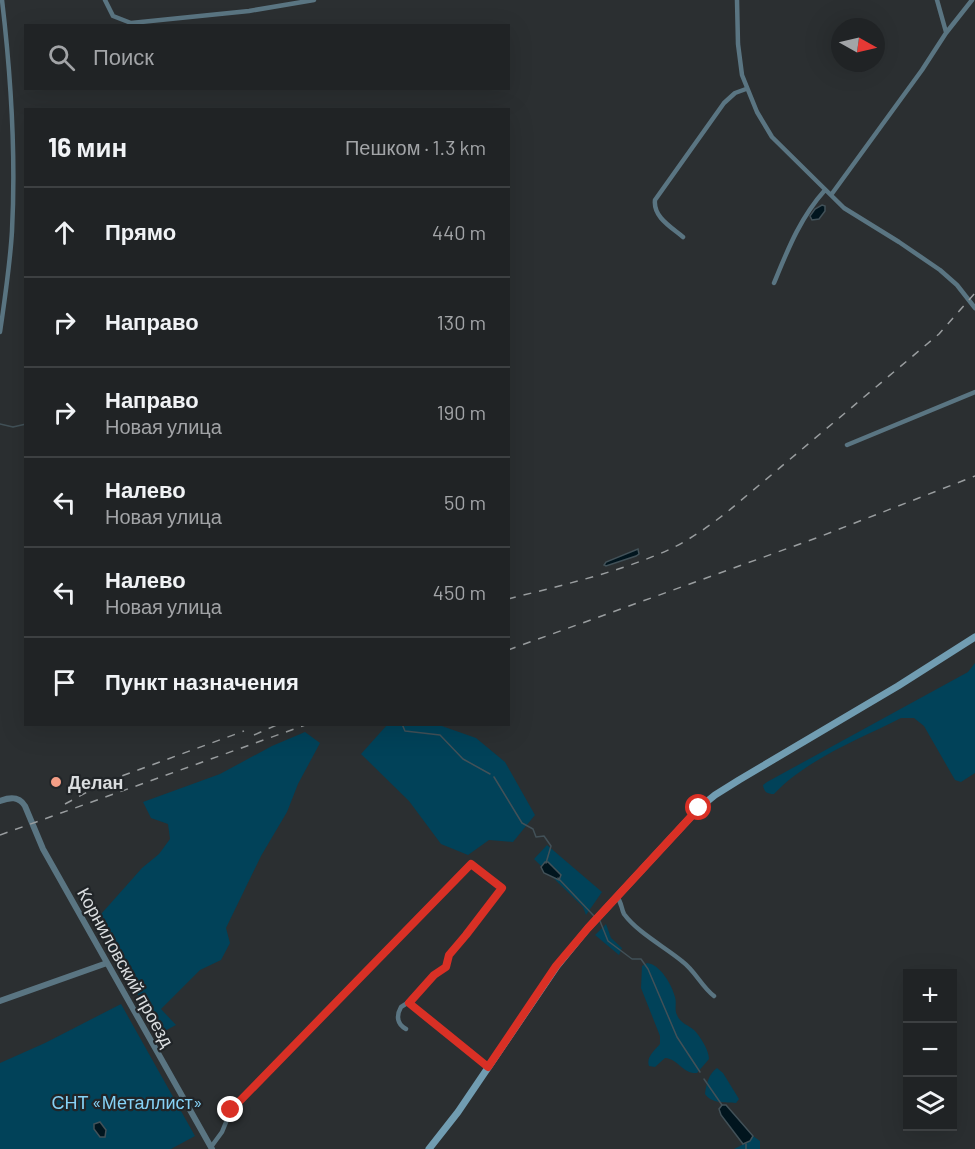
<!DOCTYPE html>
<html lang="ru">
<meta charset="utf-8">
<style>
:root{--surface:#202325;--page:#2d2f32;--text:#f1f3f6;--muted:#a2a4a7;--line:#3d4042}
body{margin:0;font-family:Barlow,sans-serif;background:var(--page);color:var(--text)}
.controls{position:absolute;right:18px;bottom:18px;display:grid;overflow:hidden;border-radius:0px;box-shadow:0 6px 24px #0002}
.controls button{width:54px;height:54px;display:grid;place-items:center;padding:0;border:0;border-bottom:2px solid var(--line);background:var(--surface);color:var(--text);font:30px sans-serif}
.compass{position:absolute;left:831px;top:18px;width:54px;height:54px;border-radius:50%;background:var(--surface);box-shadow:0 6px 24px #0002;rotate:98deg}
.stop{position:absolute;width:18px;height:18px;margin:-14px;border:4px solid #d93025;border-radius:50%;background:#fff}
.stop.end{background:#d93025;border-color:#fff;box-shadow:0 2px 6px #0008}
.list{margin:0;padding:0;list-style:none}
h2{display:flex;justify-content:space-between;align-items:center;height:78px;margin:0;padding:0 24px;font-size:26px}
h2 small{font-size:20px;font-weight:400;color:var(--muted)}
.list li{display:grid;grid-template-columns:39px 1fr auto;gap:18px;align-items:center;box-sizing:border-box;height:90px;padding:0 24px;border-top:2px solid var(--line)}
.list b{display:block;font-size:22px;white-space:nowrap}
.list p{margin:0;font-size:20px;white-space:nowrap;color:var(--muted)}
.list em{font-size:20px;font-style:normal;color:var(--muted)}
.icon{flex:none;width:33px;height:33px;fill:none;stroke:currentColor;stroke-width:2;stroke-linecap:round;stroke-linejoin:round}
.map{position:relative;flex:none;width:975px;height:1149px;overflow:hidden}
.search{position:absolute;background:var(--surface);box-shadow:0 6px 24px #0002;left:24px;top:24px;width:486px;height:66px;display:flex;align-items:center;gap:15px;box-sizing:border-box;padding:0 21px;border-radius:0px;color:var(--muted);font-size:22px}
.panel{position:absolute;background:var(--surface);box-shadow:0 6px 24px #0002;left:24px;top:108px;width:486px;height:618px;border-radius:0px}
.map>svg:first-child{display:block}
.green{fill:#014259}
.water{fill:#01151e;stroke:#425158;stroke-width:1.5}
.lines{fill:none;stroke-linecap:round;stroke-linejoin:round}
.stream{stroke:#425158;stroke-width:1.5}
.minor{stroke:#5a7582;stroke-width:4.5}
.tertiary{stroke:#5a7582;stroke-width:6}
.secondary{stroke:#719db2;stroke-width:7}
.rail{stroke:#999d9f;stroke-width:1.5;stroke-dasharray:8 8;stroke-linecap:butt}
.route{stroke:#d93025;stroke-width:8}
.poi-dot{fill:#f49e86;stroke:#212528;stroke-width:2}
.labels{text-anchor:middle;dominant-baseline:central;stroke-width:4.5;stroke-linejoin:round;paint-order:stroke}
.poi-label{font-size:18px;font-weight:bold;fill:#dadddf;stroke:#212528;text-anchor:start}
.street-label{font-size:18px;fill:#dadddf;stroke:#212528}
.park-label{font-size:18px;fill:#86d2f6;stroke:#212528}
</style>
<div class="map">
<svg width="975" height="1149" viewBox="0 0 975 1149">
<rect width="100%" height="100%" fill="#2b2f31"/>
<path class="green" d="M975,663V773L961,782L955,780L924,726L914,718H901C858,740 807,759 774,794C767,794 764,792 763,785L767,782L968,672Z
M387,725H439L476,738L505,762L535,815L513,842L489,840L468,855L441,844L409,801L361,754Z
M305,732L320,743L298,784L287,812L261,856L226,928L230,943L221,960L200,970L161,1009L176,1025L161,1033L94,922L142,868L159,854L170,839L168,824L151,818L143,802L220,774L272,746Z
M547,845L602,892L586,915L583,907L534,859Z
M606,924L611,938L622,948L619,955L595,935Z
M647,963C660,964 672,985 675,997C677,1003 674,1009 677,1015C680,1023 688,1025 694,1030C700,1036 709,1050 709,1059L697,1073C682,1074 679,1059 665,1058L655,1067L649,1066C646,1057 654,1051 660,1044V1036L641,988L642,966Z
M121,1004L195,1136L171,1149H0V1063L45,1043Z
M717,1068L723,1073L739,1099L736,1103C725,1102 712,1104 705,1094C706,1085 709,1073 717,1068Z
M753,1136L760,1141V1149H734L750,1141Z"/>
<path class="water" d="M822,205L825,206V211L819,219L812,220L810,216L815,209Z
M638,549L639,554L636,556L606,566L604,565L606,562Z
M545,862H548L561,875L559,880L544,873L541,867Z
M722,1105H726L753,1136L750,1141L743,1144L721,1115L719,1109Z
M100,1122L106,1130L105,1137H100L94,1129V1124Z"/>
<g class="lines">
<path class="stream" d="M0,424L13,427L26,424
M402,724L405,731L440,735L463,759L490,774
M494,777L522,823L533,829L536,837L544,836L551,846L546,863
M558,878L594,916
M600,921L608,941L632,959H641L648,969L677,1037L700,1072
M704,1079L722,1105
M746,1149V1144"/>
<path class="minor" d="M105,0L113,16L131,23L249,11L314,0
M737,0L738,44L742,75L757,112L772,137L844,208L899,242L940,270L957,285L975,308
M937,0L946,32
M831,195L922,70L946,33L972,0
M683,237C671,227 653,217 655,200L724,103L735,93L746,89
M774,283C788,249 800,218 825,190
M0,332C5,298 10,265 12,231C16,154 11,76 2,0
M847,445L975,392
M617,897C622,903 621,908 624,914C638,933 665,947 683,962C695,971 702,987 714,996
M409,1003L488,1067
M211,1147L222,1132L231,1110L471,864L502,887L466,935L449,955L446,967C429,978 419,997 401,1007C396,1016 397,1024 406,1029"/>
<path class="tertiary" d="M0,801C10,797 19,796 25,806L43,849L212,1149
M0,1001L107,963"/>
<path class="secondary" d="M429,1149L458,1112L557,966L588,928L699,808L715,795L739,780L898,686L975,637"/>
<path class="rail" d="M508,599C559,586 611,574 659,554C684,544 705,529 726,513L939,334L975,293
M508,650L819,537L975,476
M254,735L279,724
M65,804L108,781L244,731
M0,835L308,724"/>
</g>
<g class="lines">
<path class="route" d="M231,1110L471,864L502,888L466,935L449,955L446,967L434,975L409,1003L488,1067L556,966L588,928L699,808"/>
</g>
<circle class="poi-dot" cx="56" cy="782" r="6"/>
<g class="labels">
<g class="poi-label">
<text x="68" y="782">Делан</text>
</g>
<g class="street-label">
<text transform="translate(126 967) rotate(61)">Корниловский проезд</text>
</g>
<g class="park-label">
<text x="127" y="1102">СНТ «Металлист»</text>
</g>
</g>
</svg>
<div class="controls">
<button>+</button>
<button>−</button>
<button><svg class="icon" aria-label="layers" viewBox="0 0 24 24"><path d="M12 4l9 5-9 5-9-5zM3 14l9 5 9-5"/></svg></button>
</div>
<svg class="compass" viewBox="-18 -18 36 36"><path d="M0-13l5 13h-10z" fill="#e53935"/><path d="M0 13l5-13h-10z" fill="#a2a4a7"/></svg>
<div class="stop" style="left:699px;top:808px"></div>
<div class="stop end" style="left:231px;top:1110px"></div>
<div class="search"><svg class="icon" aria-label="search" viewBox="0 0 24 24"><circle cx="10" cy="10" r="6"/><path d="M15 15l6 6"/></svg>Поиск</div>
<section class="panel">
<h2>16 мин<small>Пешком · 1.3 km</small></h2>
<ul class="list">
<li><svg class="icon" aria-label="ahead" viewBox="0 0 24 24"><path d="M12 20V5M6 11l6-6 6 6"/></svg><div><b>Прямо</b></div><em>440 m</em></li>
<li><svg class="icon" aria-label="right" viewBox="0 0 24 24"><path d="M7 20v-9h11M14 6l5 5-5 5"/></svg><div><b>Направо</b></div><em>130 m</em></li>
<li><svg class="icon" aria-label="right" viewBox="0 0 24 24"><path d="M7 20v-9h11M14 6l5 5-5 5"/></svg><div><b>Направо</b><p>Новая улица</p></div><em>190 m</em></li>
<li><svg class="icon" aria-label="left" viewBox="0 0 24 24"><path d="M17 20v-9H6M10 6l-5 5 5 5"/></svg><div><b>Налево</b><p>Новая улица</p></div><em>50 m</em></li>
<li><svg class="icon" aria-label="left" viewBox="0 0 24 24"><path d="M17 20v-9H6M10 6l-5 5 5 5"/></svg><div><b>Налево</b><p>Новая улица</p></div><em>450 m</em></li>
<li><svg class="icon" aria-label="arrive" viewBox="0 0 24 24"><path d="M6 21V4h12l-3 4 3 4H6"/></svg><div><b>Пункт назначения</b></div></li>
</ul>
</section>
</div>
